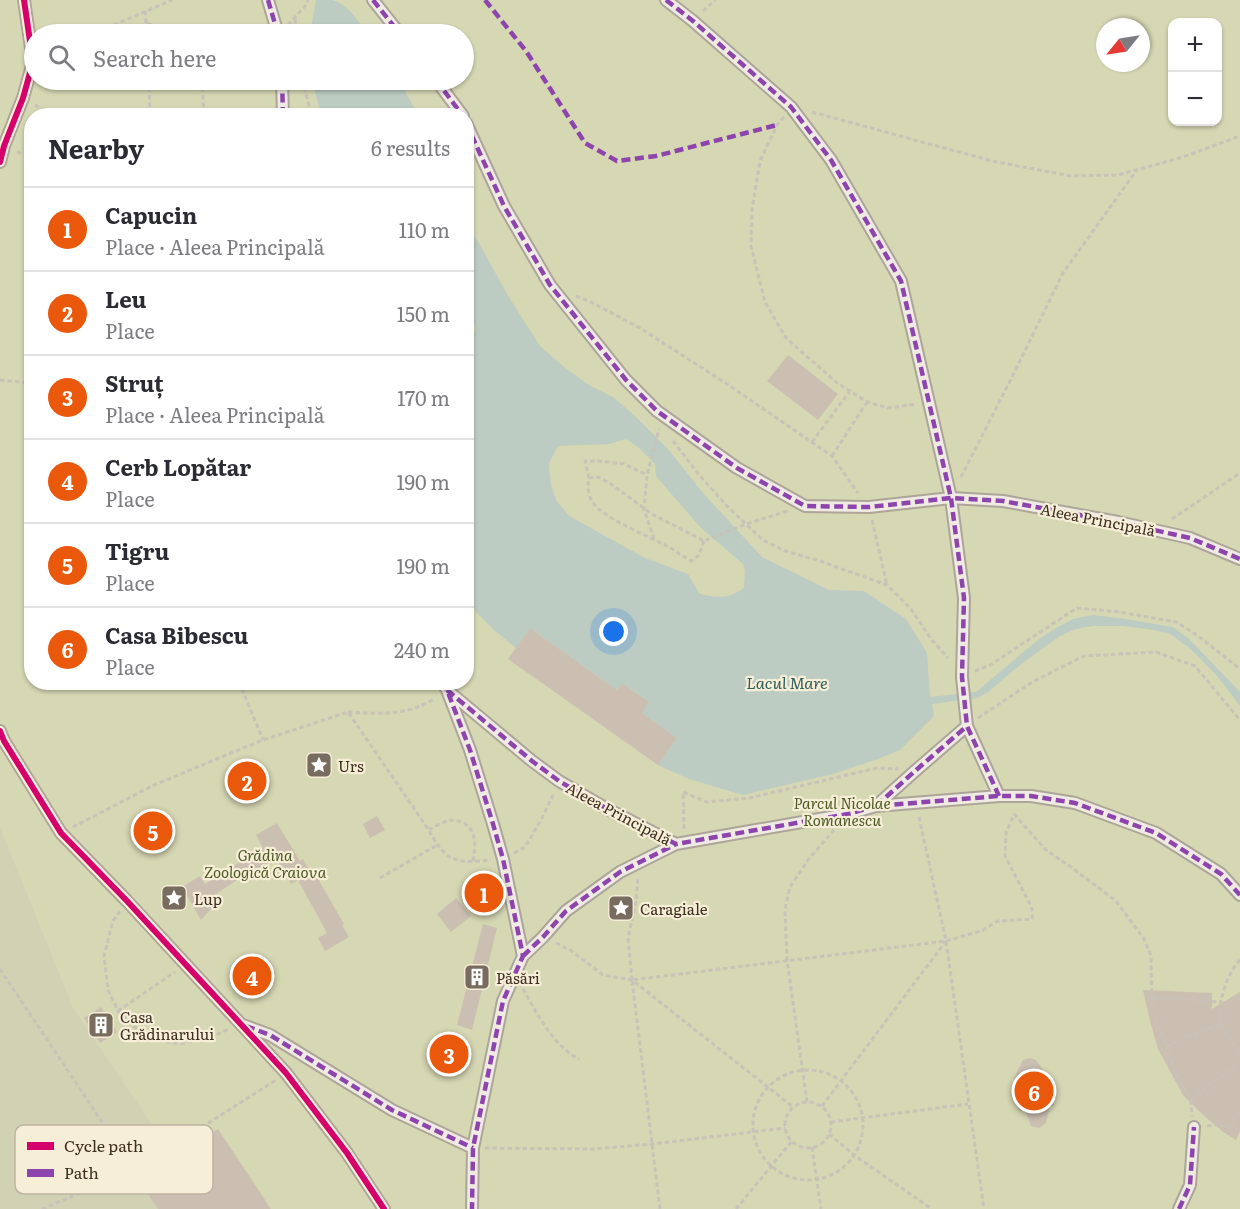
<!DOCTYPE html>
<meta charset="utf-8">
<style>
:root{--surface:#fff;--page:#f2f2f3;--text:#2b2b33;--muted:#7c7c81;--line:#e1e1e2;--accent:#ea580c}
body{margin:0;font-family:Literata,serif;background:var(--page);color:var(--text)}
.controls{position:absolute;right:18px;top:18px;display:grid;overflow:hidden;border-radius:12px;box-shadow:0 2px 4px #0004}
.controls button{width:54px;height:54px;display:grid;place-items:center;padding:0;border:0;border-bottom:2px solid var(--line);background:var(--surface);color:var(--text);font:30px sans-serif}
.compass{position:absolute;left:1096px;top:18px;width:54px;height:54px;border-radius:50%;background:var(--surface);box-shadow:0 2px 4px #0004;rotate:240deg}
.you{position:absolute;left:614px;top:632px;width:21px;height:21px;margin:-15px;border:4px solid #fff;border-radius:50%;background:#1a73e8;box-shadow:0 0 0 9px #1a73e833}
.badge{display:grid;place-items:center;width:39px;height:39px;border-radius:50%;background:var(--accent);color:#fff;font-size:20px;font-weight:700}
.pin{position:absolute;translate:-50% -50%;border:3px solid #fff;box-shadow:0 2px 6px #0006}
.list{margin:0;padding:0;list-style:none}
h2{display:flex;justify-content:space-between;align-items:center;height:78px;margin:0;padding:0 24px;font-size:26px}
h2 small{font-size:20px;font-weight:400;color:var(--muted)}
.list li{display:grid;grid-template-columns:39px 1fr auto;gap:18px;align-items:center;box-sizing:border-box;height:84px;padding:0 24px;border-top:2px solid var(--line)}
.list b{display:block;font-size:22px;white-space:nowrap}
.list p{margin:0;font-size:20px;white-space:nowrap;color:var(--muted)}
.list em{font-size:20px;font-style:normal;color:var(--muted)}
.icon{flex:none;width:33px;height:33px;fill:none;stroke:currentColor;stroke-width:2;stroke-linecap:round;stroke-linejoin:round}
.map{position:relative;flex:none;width:1240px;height:1209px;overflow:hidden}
.search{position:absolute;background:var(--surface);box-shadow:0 2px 4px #0004;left:24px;top:24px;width:450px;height:66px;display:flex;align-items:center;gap:15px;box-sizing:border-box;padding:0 21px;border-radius:33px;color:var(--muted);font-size:22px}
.panel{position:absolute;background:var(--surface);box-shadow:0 2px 4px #0004;left:24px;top:108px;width:450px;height:582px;border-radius:24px}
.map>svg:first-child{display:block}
.green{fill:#d6d7b3;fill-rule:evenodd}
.cemetery{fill:#d1d1b3}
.water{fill:#bcccc2;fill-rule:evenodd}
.building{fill:#cbbfb2}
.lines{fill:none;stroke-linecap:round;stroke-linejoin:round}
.pedestrian-casing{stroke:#ada599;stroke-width:14}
.path{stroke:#c8c2b9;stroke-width:3;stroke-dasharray:4.5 3;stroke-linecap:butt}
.pedestrian{stroke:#efebe3;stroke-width:10}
.quiet{stroke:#8e44ad;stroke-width:4.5;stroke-dasharray:9 4.5;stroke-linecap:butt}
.cycleway-casing{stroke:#f7eed8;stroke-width:10}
.cycleway{stroke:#d6006c;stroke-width:6}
.labels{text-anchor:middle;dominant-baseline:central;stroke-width:4.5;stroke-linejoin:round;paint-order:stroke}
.street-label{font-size:15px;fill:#3d2e20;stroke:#f7eed8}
.poi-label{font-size:15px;fill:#3d2e20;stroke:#f7eed8;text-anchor:start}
.park-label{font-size:15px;font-style:italic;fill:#4d5a26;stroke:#f7eed8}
.water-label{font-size:16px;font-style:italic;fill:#2f5d5a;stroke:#f7eed8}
.key{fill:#f7eed8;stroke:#bfb4a1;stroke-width:1.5}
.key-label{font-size:16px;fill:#3d2e20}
</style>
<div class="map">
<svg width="1240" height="1209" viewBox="0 0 1240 1209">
<rect width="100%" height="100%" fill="#e7e0d1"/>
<path class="green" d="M0,0H1240V1209H158L133,1171L169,1149L74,1009L0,827ZM1172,22H1218V122H1172ZM1105,27H1141V63H1105ZM34,34H464V80H34ZM32,116H466V682H32Z"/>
<path class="cemetery" d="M0,827L74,1009L169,1149L133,1171L158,1209H0Z"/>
<path class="water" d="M316,0C321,0 327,0 332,0C348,4 359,22 368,34H310Z
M312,80H399L418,115H321Z
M466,220L510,299L540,346L564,367L589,385L613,397L635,416L668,449L703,493L762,557L829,590L864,591L906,619L927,653L930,697L976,692L1039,639L1056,628L1073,619L1093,615L1126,619L1173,627L1188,638L1240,692V706L1218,677L1201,659L1188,647L1170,634L1153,630L1124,626H1093L1076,629L1060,636L1039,651L1020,665L988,692L978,698L932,704L934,716L900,750L875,760L833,774L743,795L689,779L658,765L677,738L642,713L649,702L622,683L617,690L530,628L516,648L494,630L476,612L467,596L466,339L470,338L475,331V326L467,309ZM626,439L638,447L655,464L656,476L700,527L743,564L745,571L744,588C729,599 718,598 700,594L688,574L645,558L569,516L556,500L551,485L549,463L558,446L610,444Z"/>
<path class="building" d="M788,355L838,394L818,420L767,381Z
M530,628L617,690L622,683L649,702L642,713L677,738L658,765L508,659Z
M377,816L385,830L370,838L363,824Z
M277,823L300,861L303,859L311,873L314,872L344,924L342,925L349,937L325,951L318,938L327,933L298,880L291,884L277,858L237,880L207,900L212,908L201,920L182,887L200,876L205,884L263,848L256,835Z
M456,898L471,916L451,932L437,914Z
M483,924L497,928L472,1030L457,1025Z
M1143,990L1212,993V1009L1240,992V1131L1236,1140L1223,1132L1202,1114L1183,1095L1158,1049L1150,1021Z
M101,1007L117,1032L100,1043L84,1018Z
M1030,1058L1036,1060L1049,1078L1054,1106H1050L1046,1123L1039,1128L1031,1126L1025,1110L1019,1111L1014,1078L1023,1060Z
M218,1129L271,1209H158L139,1181Z"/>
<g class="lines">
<defs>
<path id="pedestrian" d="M268,0L278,34
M373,0L400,34
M666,0L693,21L791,107L831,160L901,281L951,498L964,598L962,677L967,726L999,796
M282,80L283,116
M436,80L463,116
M466,123L504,206L550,285L626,380L657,411L737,468L805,506L869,507L951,498L1003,501L1118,522L1190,538L1240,559
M0,162L4,146L23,98L33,62L24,0
M442,682L447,690L470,750L493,824L503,859L523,956L503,1001L473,1148L472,1209
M447,690L532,761L559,781L609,810L676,844L848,814L876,806L999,796H1031L1075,803L1156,833L1221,874L1240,895
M0,731L4,741L61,833L127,901L286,1073L347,1153L384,1209
M876,806L915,771L967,726
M523,956L543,937L566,911L620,872L676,844
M243,1025L270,1035L392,1110L473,1148
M1179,1209L1190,1185L1194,1127"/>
</defs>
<use href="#pedestrian" class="pedestrian-casing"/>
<path class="path" d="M145,11L147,34
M703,11L715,0
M295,19L297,34
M147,23L168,34
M288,25L305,6L308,0
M93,34L172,0
M149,80L150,116
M202,80L204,116
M250,80L269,90
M302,80L312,116
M35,105L54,116
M812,112L992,161L1071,176L1118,175L1183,157L1240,136
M784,117L777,125L760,161L752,210L751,246L765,302L786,338L836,382L867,402L889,408L916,404
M17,152L32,158
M576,296L591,302L640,328L724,382L832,456L858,493
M0,380L29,383L32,385
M673,441L700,476L728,507L763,540L785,551L820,561L887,585L911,609L931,639L948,658
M812,442L850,391
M832,456L867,402
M961,477L1013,375L1063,273L1136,171
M589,478L585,461H599L624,464L647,475
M1172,519L1240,473
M872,520L887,585
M654,539L644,509L647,475L659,429
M704,541L699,555L691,561C682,556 675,550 667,546C650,537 604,518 594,504C588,496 587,488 589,478L598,477L611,484L652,514L704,541L746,524L788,511
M466,627L470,634L466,653
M975,671L990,665L1077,608L1120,612L1176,622L1197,635L1240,669
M239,682L263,740
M348,712C378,714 409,716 435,698
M978,718L1032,682L1084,656L1156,652L1195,666L1240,720
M1014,814L1046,850L1071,867L1116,901L1144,939L1151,956L1152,1004L1168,1053L1177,1076L1191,1100L1192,1116
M919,817L946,941L984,1209
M73,827L152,786L214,760L263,740L348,712L426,826C447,861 450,864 491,860
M684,829L683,792L707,802L749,798L877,768L898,769
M429,830C435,826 443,822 450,820C455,820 460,821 464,823C478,832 475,847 473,862
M514,853L525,847L541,820L554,793
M380,878L437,845
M120,911L113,921L104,956L108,990L118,1011L147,1039L180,1044L216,1035L229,1029
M556,943L570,950L603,975L632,980L793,1107
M1240,960C1227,973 1215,1008 1222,1026C1226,1035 1234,1045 1240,1054
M0,969L106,1128L128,1173
M632,980L628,938L636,901L638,878
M523,989C536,1012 554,1047 579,1059
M1152,997L1220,1002
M118,1011L175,972
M1166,1046L1221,1024
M753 1125a55 55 0 1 1 110 0a55 55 0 1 1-110 0Z
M1191,1100L1240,1062
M807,1102L787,960L785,909L790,887L808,860L834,830
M785 1125a23 23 0 1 1 46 0a23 23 0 1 1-46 0Z
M822,1106L946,941
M831,1122L968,1104
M1207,1126L1219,1124L1230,1128L1240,1109
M829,1134L854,1155L932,1209
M812,1147L821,1209
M485,1148L594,1149L652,1144L785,1128
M42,1209L133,1171L276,1080
M660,1209L632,980L946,941L981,931L998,921L1032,919L1033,912L1029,902L1005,856L1006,833L1014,814
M736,1209L792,1141"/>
<use href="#pedestrian" class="pedestrian"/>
<path class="quiet" d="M268,0L278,34
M373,0L400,34
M485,0L526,51L585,143L617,161L656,156L777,125
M666,0L693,21L791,107L831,160L901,281L951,498L964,598L962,677L967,726L999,796
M282,80L283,116
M436,80L463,116
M466,123L504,206L550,285L626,380L657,411L737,468L805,506L869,507L951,498L1003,501L1118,522L1190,538L1240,559
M442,682L447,690L470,750L493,824L503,859L523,956L503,1001L473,1148L472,1209
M447,690L532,761L559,781L609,810L676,844L848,814L876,806L999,796H1031L1075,803L1156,833L1221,874L1240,895
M876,806L915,771L967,726
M523,956L543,937L566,911L620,872L676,844
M246,1026L270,1035L392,1110L473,1148
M1179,1209L1190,1185L1194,1127"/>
<defs>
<path id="cycleway" d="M0,162L4,146L23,98L33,62L24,0
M0,731L4,741L61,833L127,901L286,1073L347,1153L384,1209"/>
</defs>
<use href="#cycleway" class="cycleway-casing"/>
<use href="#cycleway" class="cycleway"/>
</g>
<defs>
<symbol id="sight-square" viewBox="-11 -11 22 22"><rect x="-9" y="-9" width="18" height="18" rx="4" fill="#786c5e" stroke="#f7eed8"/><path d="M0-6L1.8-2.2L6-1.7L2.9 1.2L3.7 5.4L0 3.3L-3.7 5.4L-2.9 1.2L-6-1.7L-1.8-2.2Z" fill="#fff"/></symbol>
<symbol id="building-square" viewBox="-11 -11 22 22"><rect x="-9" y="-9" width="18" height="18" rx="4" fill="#786c5e" stroke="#f7eed8"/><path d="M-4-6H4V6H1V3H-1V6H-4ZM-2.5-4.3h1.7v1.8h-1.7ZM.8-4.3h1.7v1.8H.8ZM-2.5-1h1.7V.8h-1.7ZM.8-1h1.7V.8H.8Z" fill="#fff"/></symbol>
</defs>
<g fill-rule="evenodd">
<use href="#sight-square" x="304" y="750" width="30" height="30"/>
<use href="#sight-square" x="159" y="883" width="30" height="30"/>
<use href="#sight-square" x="606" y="893" width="30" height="30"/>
<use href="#building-square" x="462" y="962" width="30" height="30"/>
<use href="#building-square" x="86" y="1010" width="30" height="30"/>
</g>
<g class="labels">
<g class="street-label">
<text transform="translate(1098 519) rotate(11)">Aleea Principală</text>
<text transform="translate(619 813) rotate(28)">Aleea Principală</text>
</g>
<g class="poi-label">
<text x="338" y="765">Urs</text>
<text x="194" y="898">Lup</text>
<text x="640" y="908">Caragiale</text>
<text x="496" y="977">Păsări</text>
<text x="120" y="1016">Casa<tspan x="120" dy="17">Grădinarului</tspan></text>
</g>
<g class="park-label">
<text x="842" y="802">Parcul Nicolae<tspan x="842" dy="17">Romanescu</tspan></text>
<text x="265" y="854">Grădina<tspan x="265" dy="17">Zoologică Craiova</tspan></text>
</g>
<g class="water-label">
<text x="787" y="682">Lacul Mare</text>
</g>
</g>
<rect x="15" y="1125" width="198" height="69" rx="9" class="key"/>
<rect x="27" y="1142" width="27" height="8" fill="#d6006c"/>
<rect x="27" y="1169" width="27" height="8" fill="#8e44ad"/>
<g class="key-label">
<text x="64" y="1152">Cycle path</text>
<text x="64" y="1179">Path</text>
</g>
</svg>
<div class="controls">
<button>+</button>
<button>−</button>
</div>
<svg class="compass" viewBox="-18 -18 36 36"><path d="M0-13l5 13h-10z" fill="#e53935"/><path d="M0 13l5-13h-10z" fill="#7c7c81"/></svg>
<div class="you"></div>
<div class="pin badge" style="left:484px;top:893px">1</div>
<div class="pin badge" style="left:247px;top:781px">2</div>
<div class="pin badge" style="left:449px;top:1054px">3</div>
<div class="pin badge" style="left:252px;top:976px">4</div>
<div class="pin badge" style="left:153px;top:831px">5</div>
<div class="pin badge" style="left:1034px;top:1091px">6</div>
<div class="search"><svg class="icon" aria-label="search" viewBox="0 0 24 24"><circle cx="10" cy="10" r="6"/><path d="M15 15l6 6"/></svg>Search here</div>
<section class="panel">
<h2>Nearby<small>6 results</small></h2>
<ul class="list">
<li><span class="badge">1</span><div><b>Capucin</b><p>Place · Aleea Principală</p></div><em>110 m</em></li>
<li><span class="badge">2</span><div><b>Leu</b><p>Place</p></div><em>150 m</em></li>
<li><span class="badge">3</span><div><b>Struț</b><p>Place · Aleea Principală</p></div><em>170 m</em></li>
<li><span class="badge">4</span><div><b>Cerb Lopătar</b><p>Place</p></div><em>190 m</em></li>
<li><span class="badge">5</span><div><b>Tigru</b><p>Place</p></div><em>190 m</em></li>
<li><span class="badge">6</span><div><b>Casa Bibescu</b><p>Place</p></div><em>240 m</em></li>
</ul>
</section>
</div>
